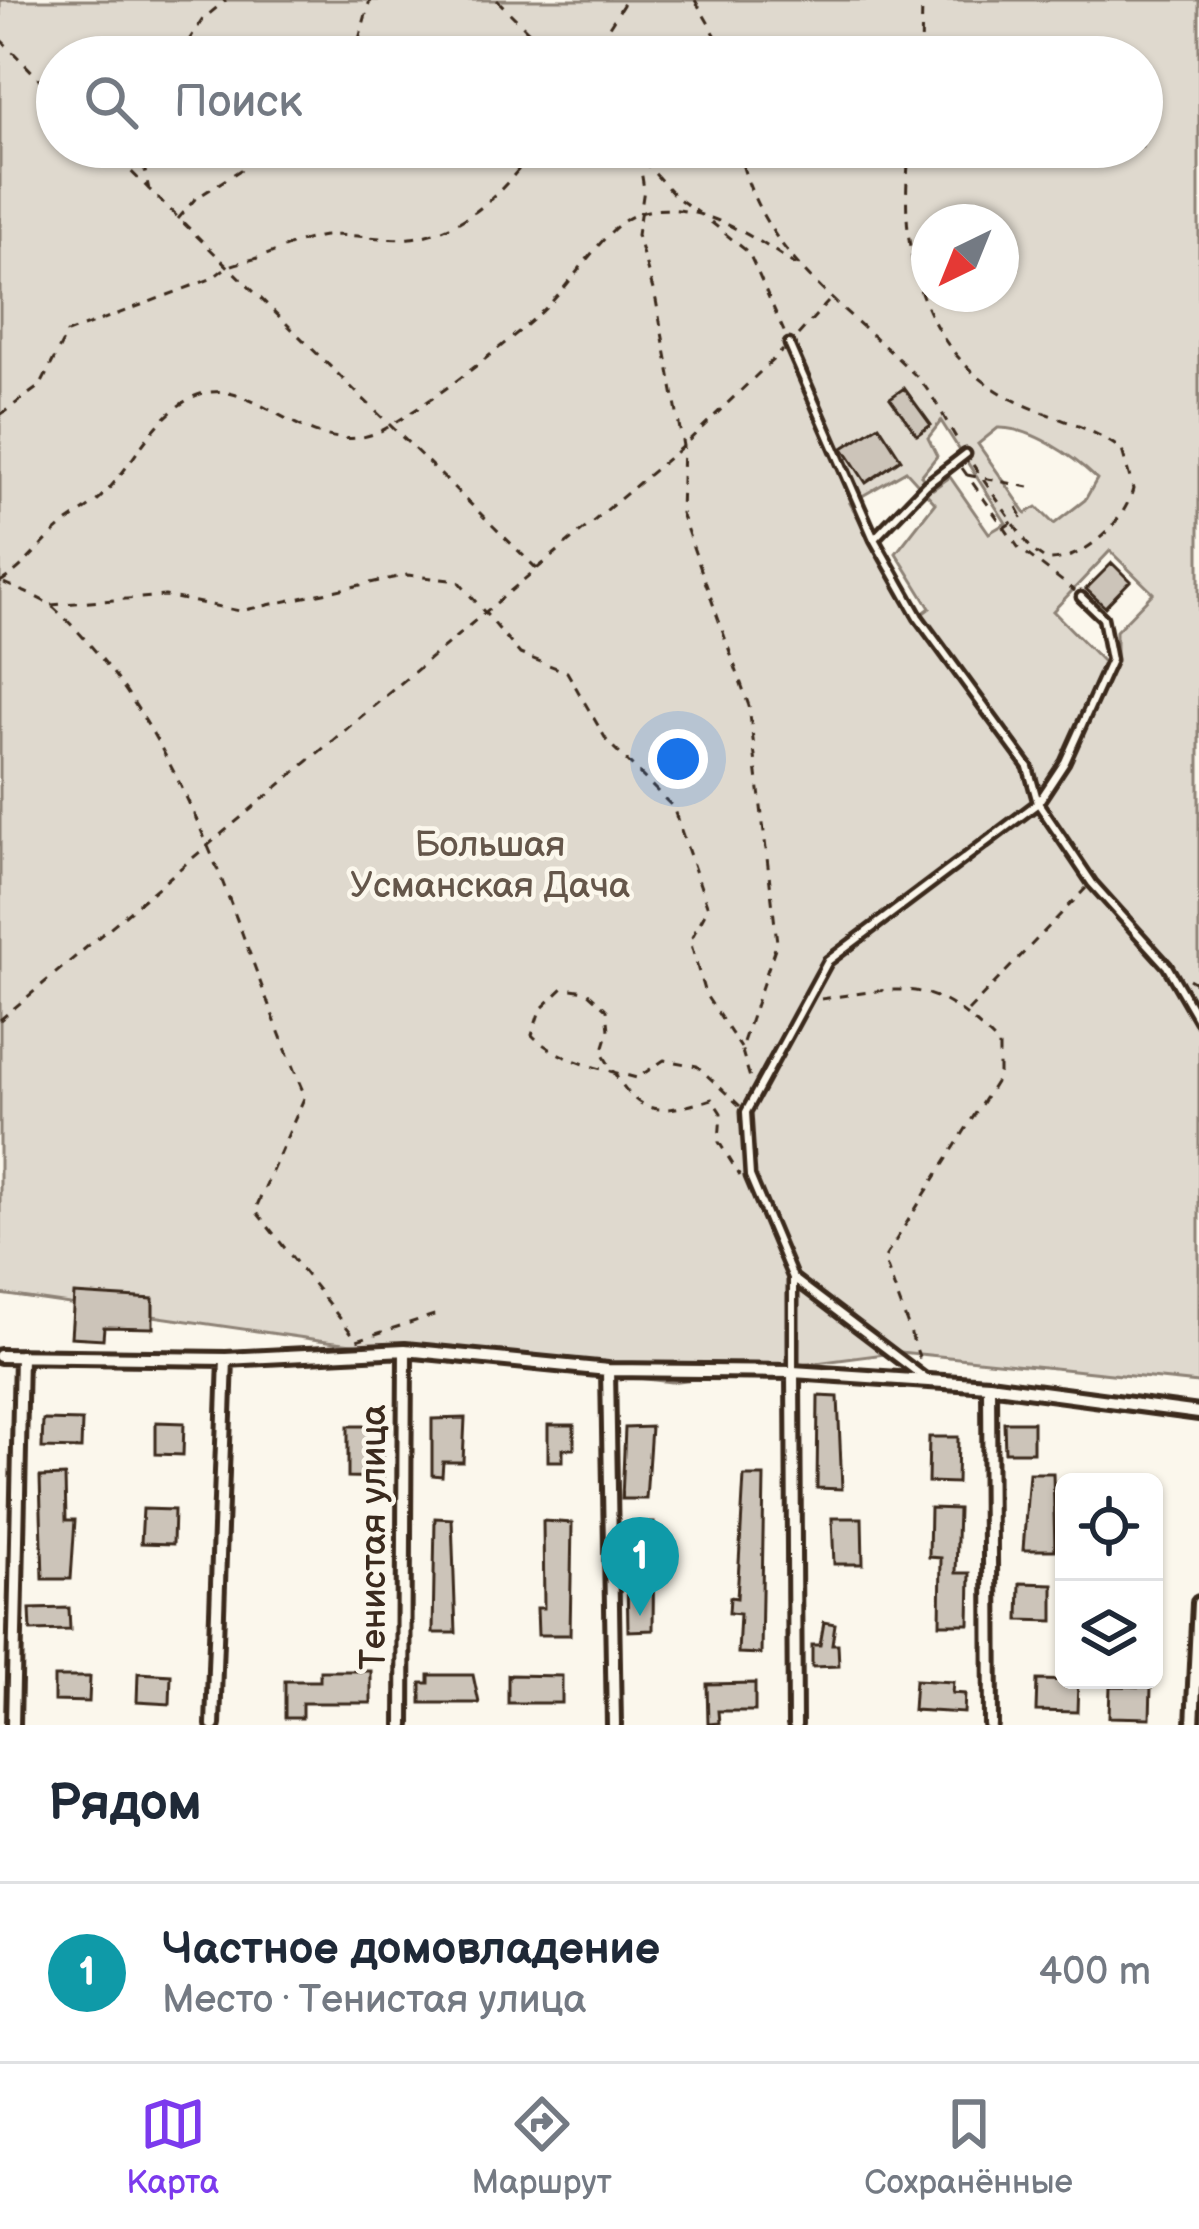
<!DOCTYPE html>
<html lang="ru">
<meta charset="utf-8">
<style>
:root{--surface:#fff;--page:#f2f2f3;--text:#1f2937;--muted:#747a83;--line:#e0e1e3;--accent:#7c3aed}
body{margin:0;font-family:"Balsamiq Sans",sans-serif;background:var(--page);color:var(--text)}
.controls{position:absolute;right:36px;bottom:36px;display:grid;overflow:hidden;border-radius:18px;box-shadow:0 3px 9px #0004}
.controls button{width:108px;height:108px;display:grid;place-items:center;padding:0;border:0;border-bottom:3px solid var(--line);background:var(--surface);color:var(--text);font:60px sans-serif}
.compass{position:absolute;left:911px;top:204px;width:108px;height:108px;border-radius:50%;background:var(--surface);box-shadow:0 3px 9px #0004;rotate:223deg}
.you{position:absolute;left:678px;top:759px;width:42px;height:42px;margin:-30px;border:9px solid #fff;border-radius:50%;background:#1a73e8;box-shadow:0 0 0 18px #1a73e833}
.badge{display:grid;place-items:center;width:78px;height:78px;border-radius:50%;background:var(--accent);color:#fff;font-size:39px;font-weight:700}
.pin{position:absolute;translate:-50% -99px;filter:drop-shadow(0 3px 6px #0008)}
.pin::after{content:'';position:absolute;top:63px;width:42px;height:36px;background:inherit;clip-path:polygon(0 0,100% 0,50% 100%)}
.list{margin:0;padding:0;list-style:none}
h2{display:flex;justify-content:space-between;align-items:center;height:156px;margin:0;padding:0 48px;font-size:51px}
h2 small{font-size:39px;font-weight:400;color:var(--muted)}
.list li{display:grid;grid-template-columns:78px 1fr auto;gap:36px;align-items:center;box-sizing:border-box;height:180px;padding:0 48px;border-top:3px solid var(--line)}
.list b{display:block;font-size:45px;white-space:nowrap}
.list p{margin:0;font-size:39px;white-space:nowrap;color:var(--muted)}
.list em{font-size:39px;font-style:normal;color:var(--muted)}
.icon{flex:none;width:66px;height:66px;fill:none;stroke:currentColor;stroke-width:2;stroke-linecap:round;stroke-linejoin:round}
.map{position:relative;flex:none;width:1199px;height:1725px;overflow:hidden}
.search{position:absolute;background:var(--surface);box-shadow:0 3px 9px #0004;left:36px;right:36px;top:36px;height:132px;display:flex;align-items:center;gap:30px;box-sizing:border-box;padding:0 42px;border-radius:66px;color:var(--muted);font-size:45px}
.sheet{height:336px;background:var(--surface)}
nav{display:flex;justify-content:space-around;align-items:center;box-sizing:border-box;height:168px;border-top:3px solid var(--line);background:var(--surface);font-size:33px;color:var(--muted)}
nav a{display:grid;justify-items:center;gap:6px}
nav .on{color:var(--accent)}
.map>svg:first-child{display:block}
.green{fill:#dfd9ce;stroke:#8d8276;stroke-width:3;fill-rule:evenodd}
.building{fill:#ccc4b9;stroke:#3b2a1e;stroke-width:3}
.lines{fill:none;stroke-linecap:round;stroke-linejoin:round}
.lane-casing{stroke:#3b2a1e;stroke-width:15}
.street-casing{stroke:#3b2a1e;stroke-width:20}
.path{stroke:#3b2a1e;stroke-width:3;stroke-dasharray:9 9;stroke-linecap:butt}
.lane{stroke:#fbf7ec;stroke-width:6}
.street{stroke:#fbf7ec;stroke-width:10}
.path-bridge{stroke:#3b2a1e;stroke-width:3;stroke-dasharray:9 9;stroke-linecap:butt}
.labels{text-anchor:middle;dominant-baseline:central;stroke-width:9;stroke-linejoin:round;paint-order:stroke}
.park-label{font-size:36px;fill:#64564a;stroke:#fbf7ec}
.street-label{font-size:36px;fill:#3b2a1e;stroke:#fbf7ec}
</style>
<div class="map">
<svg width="1199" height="1725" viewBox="0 0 1199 1725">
<rect width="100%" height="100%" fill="#fbf7ec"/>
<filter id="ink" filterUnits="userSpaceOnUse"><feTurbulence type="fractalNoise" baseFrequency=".00833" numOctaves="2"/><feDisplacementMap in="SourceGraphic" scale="24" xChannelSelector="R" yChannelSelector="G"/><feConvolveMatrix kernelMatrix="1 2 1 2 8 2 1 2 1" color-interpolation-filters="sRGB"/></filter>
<g filter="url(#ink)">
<path class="green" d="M0,0H1199V1383L900,1352L671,1382L319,1340L0,1294ZM57,57H1142V147H57ZM929,222H1001V294H929ZM941,421L1006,523L989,533L950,477L933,489L921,476L937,456L928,438ZM998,428C1031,427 1073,456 1097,479L1085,500L1054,524L1037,507L1026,513L978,444ZM906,471L935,503L896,553L930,608L915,619L850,503ZM1110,551L1153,593L1116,631V663L1111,670L1053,611Z"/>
<path class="building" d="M904,388L931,425L917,435L890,398Z
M879,425L901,459L866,483L843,448Z
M1112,563L1130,581L1105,607L1086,589Z
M74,1294L153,1299V1328L104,1327L103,1339L71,1337Z
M818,1396L838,1397L842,1489L817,1488Z
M465,1418L463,1462H443L442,1476L432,1475V1419Z
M43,1420L82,1421L81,1449L42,1448Z
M156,1422L184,1423L183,1455L156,1454Z
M1004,1422H1033V1452H1005Z
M548,1425H574V1449H563V1461H548Z
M348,1426H382L383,1478L348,1477Z
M651,1427L646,1499H622L625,1428Z
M929,1437H958L957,1483L928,1482Z
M1029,1473H1053L1055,1550H1023Z
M65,1476L66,1520H75L71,1579H43L40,1477Z
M744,1476H764L761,1654L738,1653L740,1614L729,1613L730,1597L737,1598Z
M930,1508L958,1509L956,1573H970L969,1624H940L941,1558L929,1557Z
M143,1509L174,1510L173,1544L141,1543Z
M435,1518L452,1519L456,1633H433Z
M832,1518H862L863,1564H834Z
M543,1521L572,1523L570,1635H538L537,1608H544Z
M626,1523H654L653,1630L628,1631Z
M1020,1583L1053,1584V1621L1019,1620Z
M69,1608L70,1630L31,1631L30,1609Z
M824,1622L835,1624L832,1644H838L839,1666L812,1667V1645H820Z
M320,1671H371V1703H302V1718H285V1681H320Z
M138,1673L171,1675L170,1704L137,1702Z
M429,1675H473L479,1703H421V1683H429Z
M508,1675L562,1676V1703H508Z
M54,1677H90L89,1702L54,1701Z
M915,1680L953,1682L952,1693L965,1694L964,1713L913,1710Z
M1037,1680L1078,1681L1077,1712L1036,1711Z
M755,1683V1711H718L719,1723L708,1724L707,1684Z
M1110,1686L1151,1687L1150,1718L1109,1717Z"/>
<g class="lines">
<defs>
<path id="lane" d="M789,344L874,539
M966,454L926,485L874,539L918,617L1028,767L1038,803L1092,883L1167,966L1199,1021
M793,1278L750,1176L746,1112L828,961L1038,803L1065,762L1111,660L1103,618L1081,597
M793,1372V1278L926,1379"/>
<path id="street" d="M0,1356L226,1359L405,1350L608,1370L793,1372L989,1385L1199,1413
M608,1370L614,1725
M793,1372L795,1725
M989,1385L991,1725
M13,1725L21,1356
M213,1725L226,1359
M403,1725L405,1350
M1193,1725L1199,1603"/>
</defs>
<use href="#lane" class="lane-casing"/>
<use href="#street" class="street-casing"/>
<path class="path" d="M497,0L554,57
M695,0L728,57
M0,39L57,97
M178,57L203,19L226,0
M354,57L370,0
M590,57L626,0
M921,57L922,0
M106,147L537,569
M140,147L149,190
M631,147L676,197L699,213
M738,147C761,256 840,301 913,373C933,392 945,421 960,444
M910,147C897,245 918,352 1014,400C1048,417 1091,426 1122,450L1133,489C1124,523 1083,562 1046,560L1032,550L971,462
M639,158L644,189L637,235L656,300L683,446L681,513L749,706L777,942L741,1048L750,1078
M178,219L195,199L276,147
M711,222L749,253L786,336
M798,335L828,302
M0,415L41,385L67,333L213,278C228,264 235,264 254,259C278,252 299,239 325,236C354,233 382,241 410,238C465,232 506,190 535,147
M962,468L1018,547L1075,591
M967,475L1029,487
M1017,507L1022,516
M0,582C22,569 35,551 53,534C68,519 89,510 103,495C134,464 149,424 187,400C252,361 309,475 390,426C439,396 492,355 536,317C565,292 586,256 614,229C664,181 748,231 795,265
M4,583C20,591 41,597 54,608C191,733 234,932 305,1096L255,1210L357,1340L437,1314
M51,605L165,596L240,611L407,575L458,581L520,654L567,672L607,741L673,807L708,908L690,941L705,994L741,1048
M1189,979L1199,985
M821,999C909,986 932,977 999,1045V1076L884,1259L921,1362
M968,1011L1086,888
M0,1020L683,446L783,350
M740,1106L697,1066L664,1060L637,1078C602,1069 558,1061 532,1035L540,1010L563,988L586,991L607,1010L609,1030L602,1053C636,1110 644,1120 712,1099L721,1113L719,1142L740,1176"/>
<use href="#lane" class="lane"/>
<use href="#street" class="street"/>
<path class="path-bridge" d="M1005,527L1022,516"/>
</g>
</g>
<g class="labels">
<g class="park-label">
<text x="490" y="845">Большая<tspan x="490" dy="41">Усманская Дача</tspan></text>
</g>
<g class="street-label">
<text transform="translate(374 1537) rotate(-90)">Тенистая улица</text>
</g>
</g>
</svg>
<div class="controls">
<button><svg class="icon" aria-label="locate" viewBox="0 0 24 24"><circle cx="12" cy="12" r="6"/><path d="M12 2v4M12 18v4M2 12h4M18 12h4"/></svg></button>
<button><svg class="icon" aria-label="layers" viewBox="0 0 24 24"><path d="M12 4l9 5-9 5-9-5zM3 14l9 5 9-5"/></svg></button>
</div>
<svg class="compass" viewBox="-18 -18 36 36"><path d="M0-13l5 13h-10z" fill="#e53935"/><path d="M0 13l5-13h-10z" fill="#747a83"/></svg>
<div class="you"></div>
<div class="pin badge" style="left:640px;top:1616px;background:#0f9aa8">1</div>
<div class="search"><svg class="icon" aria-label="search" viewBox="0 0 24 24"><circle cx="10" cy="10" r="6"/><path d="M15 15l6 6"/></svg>Поиск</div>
</div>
<section class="sheet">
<h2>Рядом<small></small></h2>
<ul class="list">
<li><span class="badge" style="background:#0f9aa8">1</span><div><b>Частное домовладение</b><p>Место · Тенистая улица</p></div><em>400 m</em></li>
</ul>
</section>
<nav>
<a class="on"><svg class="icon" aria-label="map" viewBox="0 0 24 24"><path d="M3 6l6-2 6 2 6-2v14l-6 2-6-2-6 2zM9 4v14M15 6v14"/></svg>Карта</a>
<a><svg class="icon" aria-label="directions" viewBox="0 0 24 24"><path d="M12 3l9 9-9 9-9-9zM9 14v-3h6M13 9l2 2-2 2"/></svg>Маршрут</a>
<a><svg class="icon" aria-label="saved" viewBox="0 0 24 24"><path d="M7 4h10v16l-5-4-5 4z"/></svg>Сохранённые</a>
</nav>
